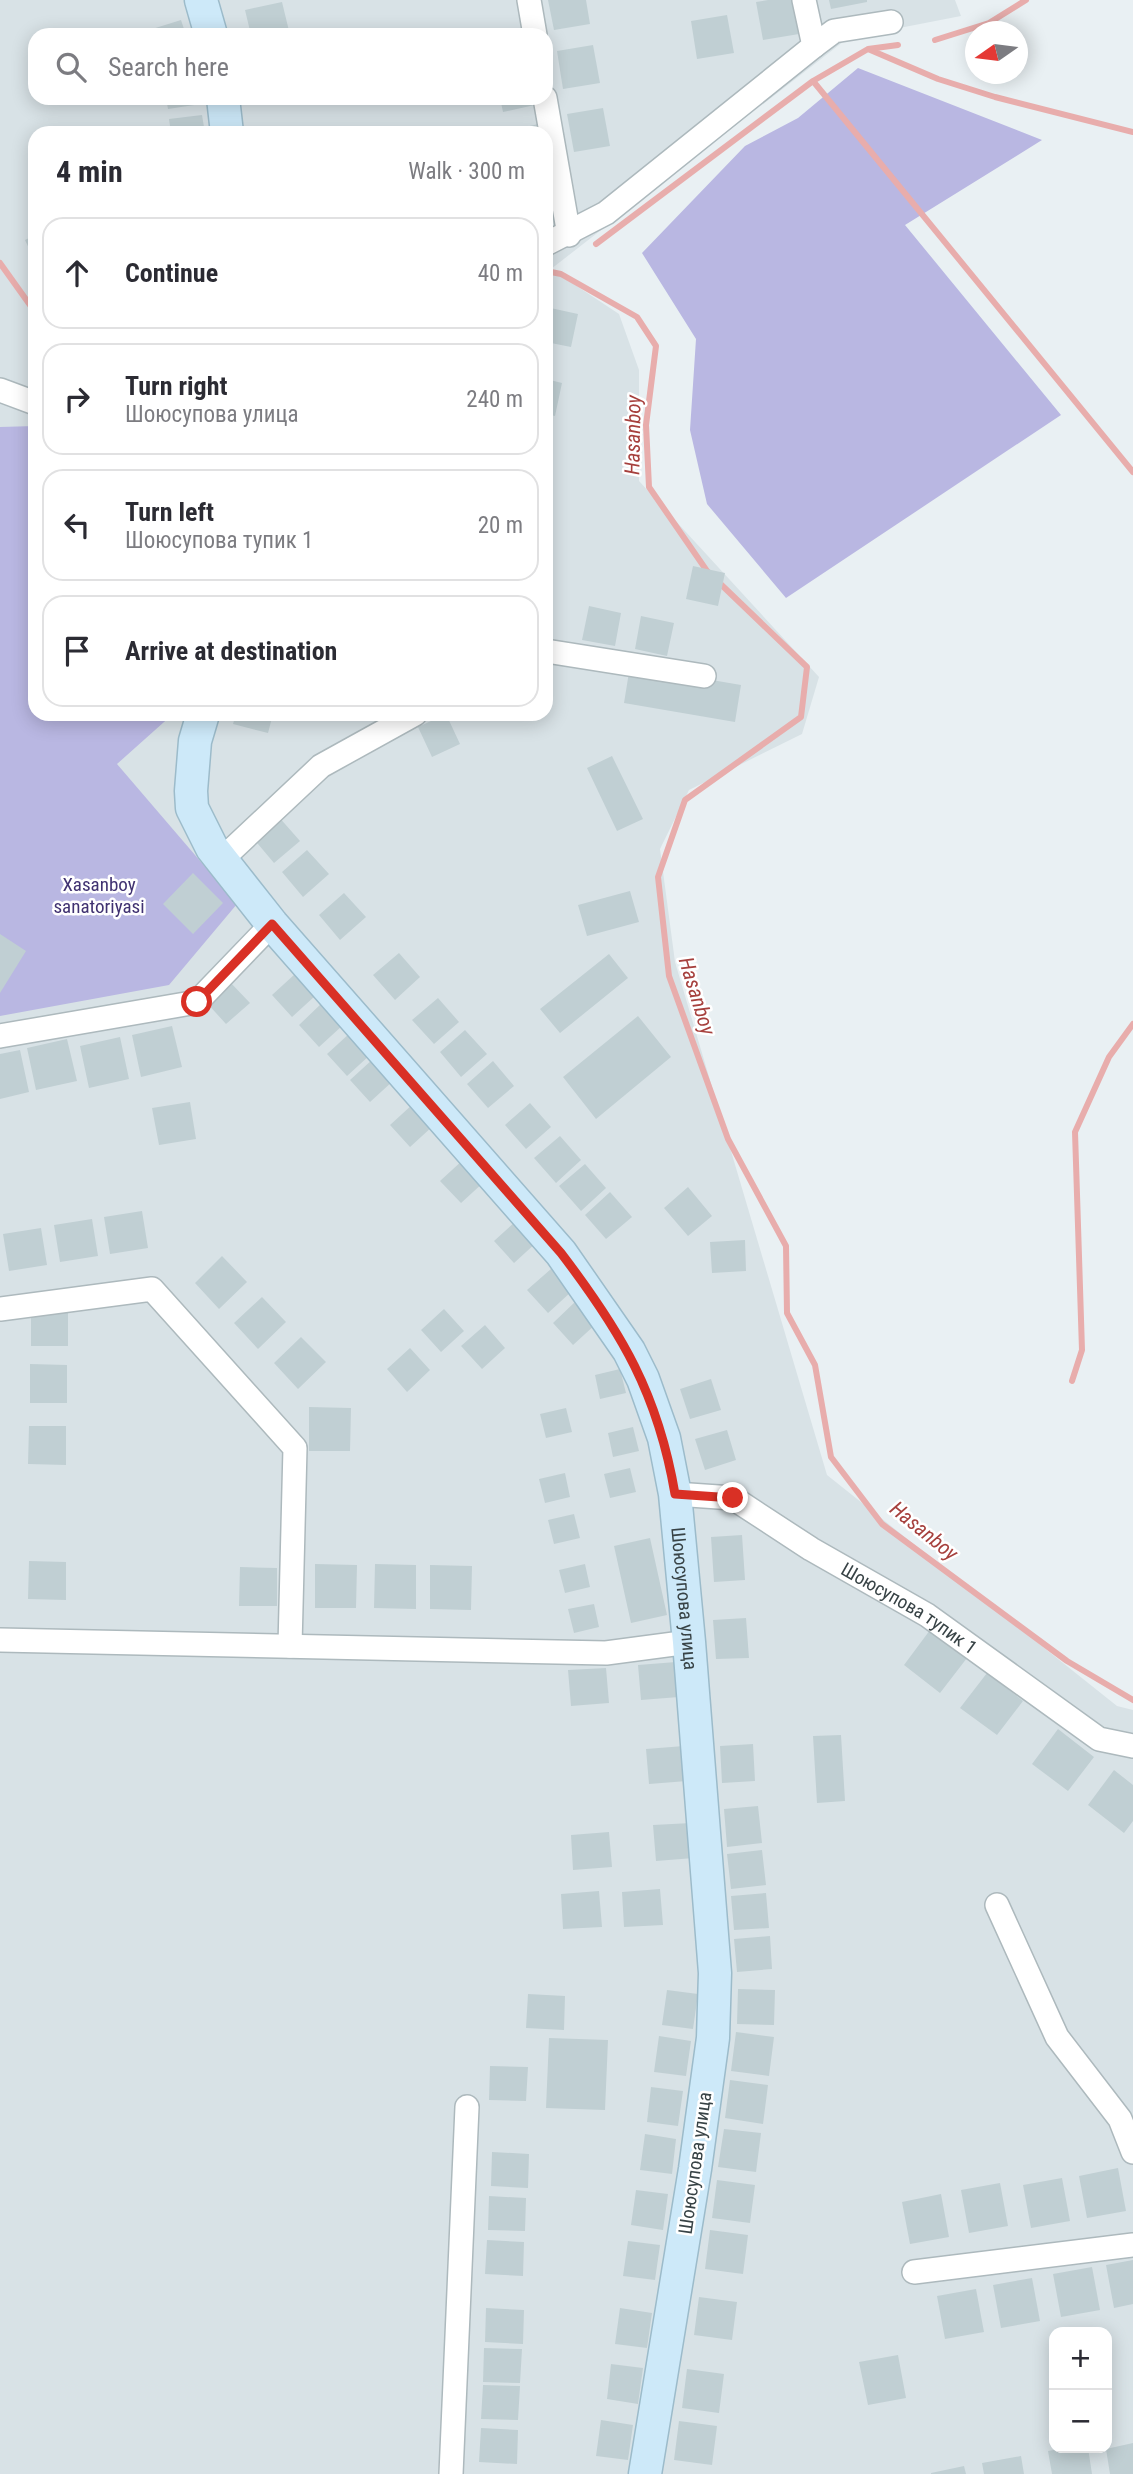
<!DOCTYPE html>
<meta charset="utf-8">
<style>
:root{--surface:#fff;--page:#f2f2f3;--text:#2b2b33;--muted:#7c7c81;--line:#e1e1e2}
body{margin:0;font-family:"Roboto Condensed",sans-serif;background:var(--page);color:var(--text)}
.controls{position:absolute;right:21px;bottom:21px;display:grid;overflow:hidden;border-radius:14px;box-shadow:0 4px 18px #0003}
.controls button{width:63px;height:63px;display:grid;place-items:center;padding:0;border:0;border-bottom:2px solid var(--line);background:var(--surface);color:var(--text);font:35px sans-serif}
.compass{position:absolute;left:965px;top:21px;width:63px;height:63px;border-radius:50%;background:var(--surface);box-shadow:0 4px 18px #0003;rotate:256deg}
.stop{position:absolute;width:21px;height:21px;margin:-16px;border:5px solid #d93025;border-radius:50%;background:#fff}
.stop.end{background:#d93025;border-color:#fff;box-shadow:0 2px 7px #0008}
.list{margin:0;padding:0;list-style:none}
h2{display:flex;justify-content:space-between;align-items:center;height:91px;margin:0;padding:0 28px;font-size:30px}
h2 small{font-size:23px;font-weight:400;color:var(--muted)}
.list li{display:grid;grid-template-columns:46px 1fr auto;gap:21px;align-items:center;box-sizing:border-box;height:112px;margin:0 14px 14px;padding:0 14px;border:2px solid var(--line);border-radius:21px}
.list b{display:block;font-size:26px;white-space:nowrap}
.list p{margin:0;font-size:23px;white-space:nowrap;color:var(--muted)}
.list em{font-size:23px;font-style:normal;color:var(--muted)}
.icon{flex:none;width:38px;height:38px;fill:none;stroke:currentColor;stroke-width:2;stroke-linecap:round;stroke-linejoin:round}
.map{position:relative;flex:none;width:1133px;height:2474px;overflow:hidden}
.search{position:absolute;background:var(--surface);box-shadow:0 4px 18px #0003;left:28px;top:28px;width:525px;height:77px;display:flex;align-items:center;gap:18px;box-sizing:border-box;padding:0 24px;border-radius:21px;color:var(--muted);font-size:26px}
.panel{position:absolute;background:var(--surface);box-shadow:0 4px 18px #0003;left:28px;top:126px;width:525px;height:595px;border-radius:21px}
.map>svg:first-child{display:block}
.residential{fill:#d8e2e6;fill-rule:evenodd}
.green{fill:#b9b7e2}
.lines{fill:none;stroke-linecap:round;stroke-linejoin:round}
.stream{stroke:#e8adac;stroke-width:6}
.building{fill:#c0cfd3}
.street-casing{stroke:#adb9bd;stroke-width:26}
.secondary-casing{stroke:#9cbbca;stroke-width:35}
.street{stroke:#fff;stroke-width:23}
.secondary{stroke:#cde9f9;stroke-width:32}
.route{stroke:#d93025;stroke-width:9}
.labels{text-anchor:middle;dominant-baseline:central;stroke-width:5;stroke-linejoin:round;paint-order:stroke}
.park-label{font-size:19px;fill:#403271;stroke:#fff}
.street-label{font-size:19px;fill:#384346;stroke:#fff}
.water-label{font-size:21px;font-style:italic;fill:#a6403d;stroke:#fff}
</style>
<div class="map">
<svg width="1133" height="2474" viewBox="0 0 1133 2474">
<rect width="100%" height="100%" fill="#e9f0f3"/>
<path class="residential" d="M0,0H955L961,16L848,38L551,269L619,314L639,370V481L819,677L802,734L689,790L660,849L675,962L827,1475L1117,1706L1133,1710V2474H0ZM35,35H546V98H35ZM35,133H546V714H35ZM1054,2332H1107V2448H1054Z"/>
<path class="green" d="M858,68L1042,140L905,225L1061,415L786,598L707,504L690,430L696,339L642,253L745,146L798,118Z
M35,426V714H173L117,764L237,904L169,985L0,1016V427Z"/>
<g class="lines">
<path class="stream" d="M935,40L989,23L1026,0
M868,49L938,79L995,97L1133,132
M813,81L1133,472
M596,244L813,81L868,49L898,45
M0,263L35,312
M546,271L561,274L637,317L656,346L646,425L649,487L707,571L807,667L801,717L685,800L658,877L669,976L728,1139L786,1246L787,1313L815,1365L831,1457L882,1524L1067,1661L1133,1700
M1072,1381L1082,1350L1075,1132L1109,1057L1133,1024"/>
</g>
<path class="building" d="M548,0H586L590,24L554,30Z
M768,0H793L799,34L763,40L756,2Z
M829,0H867V2L831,9Z
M282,2L290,35H251L245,10Z
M727,15L734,53L697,59L691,21Z
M181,20L186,35H150L149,30Z
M593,45L600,83L563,89L557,51Z
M166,98H200L201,104L168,109Z
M500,98H537L539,104L503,112Z
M603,108L610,146L574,152L567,114Z
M202,115L205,133H171L169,119Z
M543,123L545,133H503V132Z
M35,235V261L25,240Z
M546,307L578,314L571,347L546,342Z
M546,379L562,383L555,416L546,414Z
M693,566L725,573L718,606L686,599Z
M589,606L621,613L615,646L582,640Z
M641,616L674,623L667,656L635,649Z
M630,666L741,685L735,722L624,703Z
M236,714H273L268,733L233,724Z
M446,714L460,744L432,757L418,727Z
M612,756L643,819L617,831L587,768Z
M278,816L300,841L274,863L253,838Z
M307,850L329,874L303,897L282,872Z
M193,873L223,903L193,934L163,904Z
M630,891L639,922L587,936L578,905Z
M344,893L366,917L340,940L319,915Z
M0,934L26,951L0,993Z
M399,953L420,977L395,1000L373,975Z
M609,954L628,978L560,1033L540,1009Z
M295,974L315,996L292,1017L272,995Z
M229,981L250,1003L226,1024L206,1002Z
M438,998L459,1022L434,1044L412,1020Z
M322,1003L342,1026L319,1047L299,1025Z
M638,1016L671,1057L596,1119L563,1077Z
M172,1026L182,1067L141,1077L132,1035Z
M465,1030L487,1054L461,1077L440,1052Z
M350,1033L370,1055L347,1076L327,1054Z
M120,1037L129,1079L89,1088L80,1046Z
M67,1039L77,1081L36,1090L27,1048Z
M20,1050L29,1092L0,1099V1054Z
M373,1059L393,1081L370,1102L350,1080Z
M493,1061L514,1086L488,1108L467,1084Z
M190,1102L196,1139L159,1145L152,1108Z
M530,1103L551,1127L526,1149L505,1125Z
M413,1104L433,1126L410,1147L390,1125Z
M560,1136L581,1160L556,1183L534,1158Z
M464,1159L484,1182L461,1203L440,1181Z
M585,1164L606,1188L581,1211L559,1186Z
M688,1187L712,1216L688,1236L664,1208Z
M610,1192L632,1217L606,1239L585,1215Z
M142,1211L148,1248L110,1254L104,1217Z
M92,1219L98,1256L60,1262L54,1225Z
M517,1220L537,1242L514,1263L494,1241Z
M41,1228L47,1265L9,1271L3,1234Z
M745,1240L746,1271L712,1273L710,1242Z
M222,1256L247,1282L219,1309L195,1283Z
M551,1269L571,1292L548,1313L527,1290Z
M262,1297L286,1322L258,1349L234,1323Z
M576,1301L596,1324L573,1345L553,1323Z
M31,1307L68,1308V1346H31Z
M444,1309L464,1331L441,1352L421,1330Z
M485,1325L505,1348L482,1369L461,1346Z
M301,1337L326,1362L298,1389L274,1363Z
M410,1348L430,1370L407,1392L387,1369Z
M30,1364L67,1365V1403H30Z
M620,1369L626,1393L600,1399L595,1375Z
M711,1379L721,1410L690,1419L680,1389Z
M309,1407L351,1408L350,1451H309Z
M566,1408L572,1432L546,1438L540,1414Z
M29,1426H66V1465L28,1464Z
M633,1427L639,1451L613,1457L608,1433Z
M727,1430L736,1460L705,1470L695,1439Z
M630,1468L636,1492L610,1498L604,1474Z
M565,1473L570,1497L545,1503L539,1479Z
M574,1514L580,1538L554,1544L548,1520Z
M742,1535L745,1580L714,1582L711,1537Z
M650,1538L667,1615L631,1623L614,1546Z
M29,1561L66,1562V1600L28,1599Z
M315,1564L357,1565L356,1608H315Z
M375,1564L416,1565V1609L374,1608Z
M585,1564L590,1587L565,1593L559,1570Z
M430,1565L472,1566L471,1610L430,1609Z
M240,1567L277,1568V1606H239Z
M594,1604L599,1627L574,1633L568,1609Z
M746,1618L749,1658L716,1659L713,1620Z
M930,1630L967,1658L940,1693L904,1665Z
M676,1662L679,1697L641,1700L638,1665Z
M606,1668L609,1703L571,1706L568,1670Z
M987,1673L1023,1701L997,1735L960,1708Z
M1058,1729L1094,1757L1068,1791L1032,1764Z
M841,1735L845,1801L817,1803L813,1736Z
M753,1744L755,1781L722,1783L720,1746Z
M684,1746L687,1781L649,1784L646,1749Z
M1114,1770L1133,1785V1821L1124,1833L1088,1805Z
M758,1806L762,1843L727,1847L724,1809Z
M691,1823L694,1858L656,1861L653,1825Z
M609,1832L612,1867L573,1870L571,1835Z
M762,1850L766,1885L731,1889L727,1854Z
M660,1889L663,1925L624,1927L622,1892Z
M599,1891L602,1927L563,1929L561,1894Z
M766,1893L769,1928L734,1930L731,1896Z
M770,1936L772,1969L737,1972L734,1939Z
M738,1989L775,1990L774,2025L737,2024Z
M667,1990L698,1994L693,2029L662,2025Z
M528,1994L565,1996L564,2030L526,2028Z
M736,2032L774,2037L769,2076L731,2071Z
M659,2036L691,2041L686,2076L654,2072Z
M549,2038L608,2040L605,2110L546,2108Z
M490,2066L528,2067L526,2101L489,2100Z
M730,2080L768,2085L763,2124L725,2118Z
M651,2087L683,2091L678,2126L647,2122Z
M724,2129L761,2133L756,2172L718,2167Z
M645,2134L676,2139L672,2174L640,2170Z
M492,2152L529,2154L528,2188L491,2186Z
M1118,2168L1126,2211L1087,2218L1079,2176Z
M1062,2178L1070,2221L1031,2228L1023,2185Z
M717,2180L755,2185L750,2223L712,2218Z
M1000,2183L1008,2226L969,2233L961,2190Z
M636,2190L668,2194L663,2230L631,2225Z
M941,2194L949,2237L910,2244L902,2202Z
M489,2196L526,2198L525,2231L488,2230Z
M710,2230L748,2235L743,2274L705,2269Z
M487,2240L524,2242L523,2276L485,2274Z
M628,2241L660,2245L655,2280L623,2276Z
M1133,2260V2304L1114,2308L1106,2265Z
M1092,2267L1100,2310L1061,2317L1053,2274Z
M1032,2278L1040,2321L1001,2328L993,2285Z
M976,2289L984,2332L945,2339L937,2296Z
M699,2297L737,2302L732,2340L694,2335Z
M486,2308L524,2310L523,2344L485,2342Z
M620,2308L652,2313L647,2348L615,2344Z
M484,2348L522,2349L520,2383L483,2382Z
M898,2355L906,2398L868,2405L859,2362Z
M611,2364L643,2368L638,2404L607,2399Z
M687,2369L724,2374L719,2413L682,2408Z
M483,2385L520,2386L518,2420L481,2419Z
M601,2420L633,2425L628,2460L596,2456Z
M679,2421L717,2426L712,2465L674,2460Z
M481,2428L518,2430L517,2464L479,2462Z
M1133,2443V2474H1110L1106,2449Z
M1065,2448H1088L1092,2474H1052L1048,2451Z
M1021,2456L1024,2474H984L982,2463Z
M964,2466L966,2474H931V2473Z"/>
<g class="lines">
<defs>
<g id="street">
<path d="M529,0L535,35"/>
<path d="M814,46L834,31L891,22"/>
<path d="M545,98L569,235"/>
<path d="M546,244L606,213L814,46L804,0"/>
<path d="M0,390L35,403"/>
<path d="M546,651L704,676"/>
<path d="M221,860L321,766L415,714"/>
<path d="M0,1036L197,1002L272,924"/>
<path d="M0,1309L152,1289L295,1448L290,1646"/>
<path id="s1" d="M675,1494L733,1498L811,1549L927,1615L1099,1739L1133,1746"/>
<path d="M0,1640L606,1653L689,1642"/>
<path d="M997,1905L1057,2037L1120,2119L1133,2152"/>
<path d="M914,2272L1133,2245"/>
<path d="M451,2474L467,2107"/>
</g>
<g id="secondary">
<path d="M201,0L211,35"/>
<path d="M223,98L227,133"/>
<path id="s2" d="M203,714L195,741L191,791L192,808L212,848L272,924L561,1253L629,1351L643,1379L664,1438L675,1494L689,1642L715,1973L713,2038L695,2169L645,2474"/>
</g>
</defs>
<use href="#street" class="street-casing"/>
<use href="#secondary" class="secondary-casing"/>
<use href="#street" class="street"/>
<use href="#secondary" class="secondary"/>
</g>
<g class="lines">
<path class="route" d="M197,1002L272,924L561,1253C622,1333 658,1394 675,1494L733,1498"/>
</g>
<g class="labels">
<g class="park-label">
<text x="99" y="884">Xasanboy<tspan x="99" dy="22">sanatoriyasi</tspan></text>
</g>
<g class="street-label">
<text stroke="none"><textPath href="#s2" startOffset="1050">Шоюсупова улица</textPath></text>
<text stroke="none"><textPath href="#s1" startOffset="266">Шоюсупова тупик 1</textPath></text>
<text transform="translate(695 2163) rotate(-82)">Шоюсупова улица</text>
</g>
<g class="water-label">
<text transform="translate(633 435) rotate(-89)">Hasanboy</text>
<text transform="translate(697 996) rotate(73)">Hasanboy</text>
<text transform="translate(924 1531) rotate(39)">Hasanboy</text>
</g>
</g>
</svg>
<div class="controls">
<button>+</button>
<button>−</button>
</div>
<svg class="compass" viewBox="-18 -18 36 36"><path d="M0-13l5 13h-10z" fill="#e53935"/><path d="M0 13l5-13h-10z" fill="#7c7c81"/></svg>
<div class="stop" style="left:197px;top:1002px"></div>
<div class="stop end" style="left:733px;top:1498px"></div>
<div class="search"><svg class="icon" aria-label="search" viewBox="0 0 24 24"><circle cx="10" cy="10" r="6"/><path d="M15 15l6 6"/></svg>Search here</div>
<section class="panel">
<h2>4 min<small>Walk · 300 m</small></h2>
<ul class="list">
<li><svg class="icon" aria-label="ahead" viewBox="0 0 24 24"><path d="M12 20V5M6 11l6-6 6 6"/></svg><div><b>Continue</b></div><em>40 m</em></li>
<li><svg class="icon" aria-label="right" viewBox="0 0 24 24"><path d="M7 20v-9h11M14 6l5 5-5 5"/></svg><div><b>Turn right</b><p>Шоюсупова улица</p></div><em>240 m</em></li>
<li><svg class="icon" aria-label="left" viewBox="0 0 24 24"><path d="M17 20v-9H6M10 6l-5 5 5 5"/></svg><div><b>Turn left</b><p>Шоюсупова тупик 1</p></div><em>20 m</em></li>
<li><svg class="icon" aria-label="arrive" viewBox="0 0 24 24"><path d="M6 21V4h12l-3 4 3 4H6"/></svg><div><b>Arrive at destination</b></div></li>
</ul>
</section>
</div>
